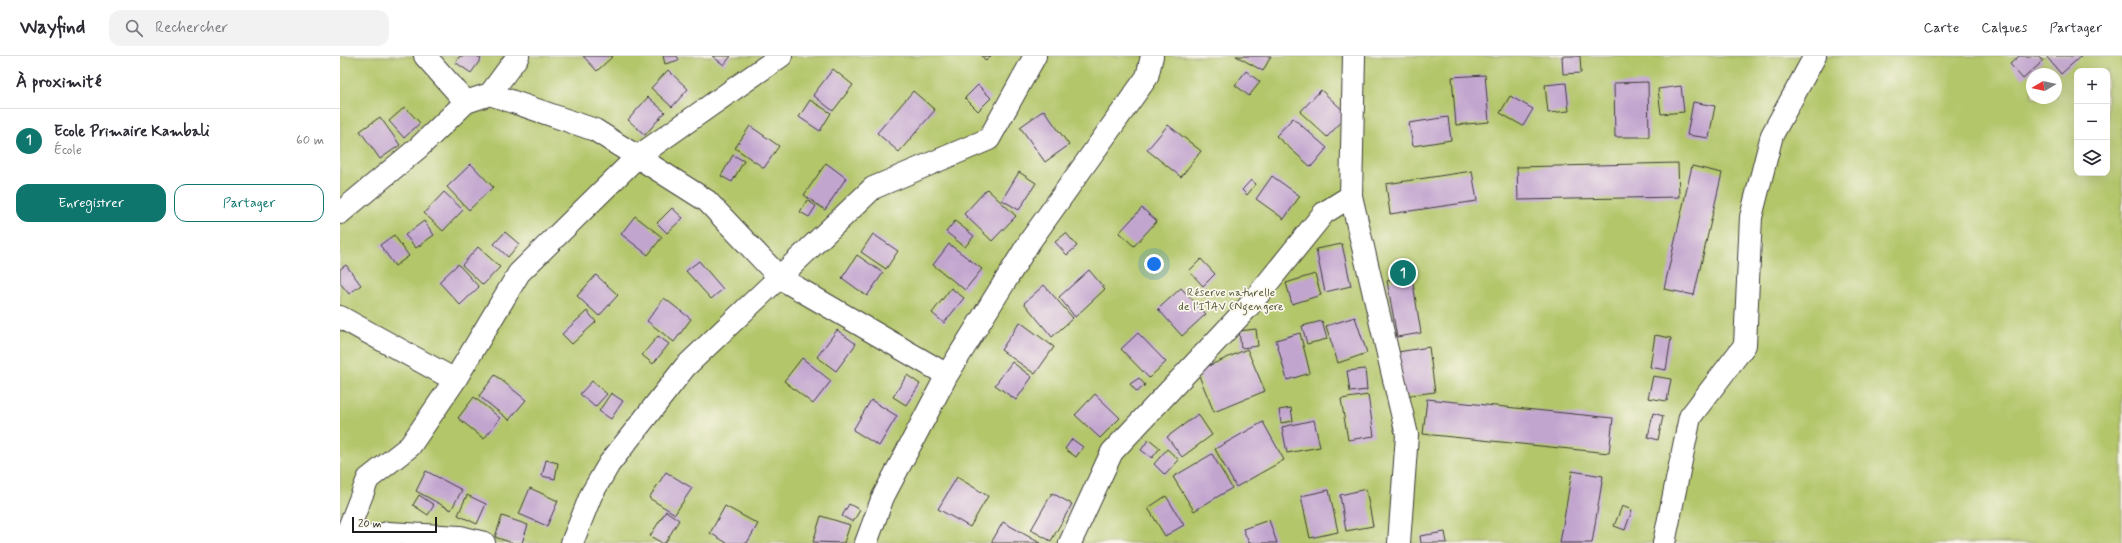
<!DOCTYPE html>
<html lang="fr">
<meta charset="utf-8">
<style>
:root{--surface:#fff;--page:#f2f2f3;--text:#2b2b33;--muted:#7c7c81;--line:#e1e1e2;--accent:#0f766e}
body{margin:0;font-family:Mynerve,sans-serif;background:var(--page);color:var(--text)}
.controls{position:absolute;right:12px;top:12px;display:grid;overflow:hidden;border-radius:8px;box-shadow:0 4px 16px #0002}
.controls button{width:36px;height:36px;display:grid;place-items:center;padding:0;border:0;border-bottom:1px solid var(--line);background:var(--surface);color:var(--text);font:20px sans-serif}
.compass{position:absolute;left:1686px;top:12px;width:36px;height:36px;border-radius:50%;background:var(--surface);box-shadow:0 4px 16px #0002;rotate:261deg}
.scale{position:absolute;left:12px;bottom:10px;width:85px;box-sizing:border-box;padding-left:4px;border:2px solid #1c1c1c;border-top:0;font-size:11px;line-height:14px;white-space:nowrap;color:#1c1c1c;-webkit-text-stroke:3px #fbf7ec;paint-order:stroke}
.you{position:absolute;left:814px;top:208px;width:14px;height:14px;margin:-10px;border:3px solid #fff;border-radius:50%;background:#1a73e8;box-shadow:0 0 0 6px #1a73e833}
.badge{display:grid;place-items:center;width:26px;height:26px;border-radius:50%;background:var(--accent);color:#fff;font-size:13px;font-weight:700}
.pin{position:absolute;translate:-50% -50%;border:2px solid #fff;box-shadow:0 1px 4px #0006}
.list{margin:0;padding:0;list-style:none}
h2{display:flex;justify-content:space-between;align-items:center;height:52px;margin:0;padding:0 16px;font-size:17px}
h2 small{font-size:13px;font-weight:400;color:var(--muted)}
.list li{display:grid;grid-template-columns:26px 1fr auto;gap:12px;align-items:center;box-sizing:border-box;height:64px;padding:0 16px;border-top:1px solid var(--line)}
.list b{display:block;font-size:15px;white-space:nowrap}
.list p{margin:0;font-size:13px;white-space:nowrap;color:var(--muted)}
.list em{font-size:13px;font-style:normal;color:var(--muted)}
.actions{display:flex;gap:8px;padding:12px 16px}
.actions a{flex:1;padding:9px 0;border:1px solid var(--accent);border-radius:12px;text-align:center;font-size:14px;color:var(--accent)}
.actions .main{background:var(--accent);color:#fff}
.icon{flex:none;width:22px;height:22px;fill:none;stroke:currentColor;stroke-width:2;stroke-linecap:round;stroke-linejoin:round}
.map{position:relative;flex:none;width:1782px;height:487px;overflow:hidden}
header{display:flex;align-items:center;gap:24px;box-sizing:border-box;height:56px;padding:0 20px;background:var(--surface);border-bottom:1px solid var(--line)}
header strong{font-size:19px}
nav{display:flex;gap:22px;margin-inline-start:auto;font-size:14px}
.search{width:280px;height:36px;background:var(--page);display:flex;align-items:center;gap:10px;box-sizing:border-box;padding:0 14px;border-radius:12px;color:var(--muted);font-size:15px}
main{display:flex}
aside{flex:1;background:var(--surface)}
.map>svg:first-child{display:block}
.green{fill:#b3c66a;stroke:#687143;fill-rule:evenodd}
.building{fill:#c2a5cf}
.lines{fill:none;stroke-linecap:round;stroke-linejoin:round}
.minor-casing{stroke:#3d3b38;stroke-width:24}
.minor{stroke:#fff;stroke-width:22}
.labels{text-anchor:middle;dominant-baseline:central;stroke-width:3.5;stroke-linejoin:round;paint-order:stroke}
.park-label{font-size:12px;fill:#515837;stroke:#fbf7ec}
</style>
<header>
<strong>Wayfind</strong>
<div class="search"><svg class="icon" aria-label="search" viewBox="0 0 24 24"><circle cx="10" cy="10" r="6"/><path d="M15 15l6 6"/></svg>Rechercher</div>
<nav><a>Carte</a><a>Calques</a><a>Partager</a></nav>
</header>
<main>
<aside>
<h2>À proximité<small></small></h2>
<ul class="list">
<li><span class="badge">1</span><div><b>Ecole Primaire Kambali</b><p>École</p></div><em>60 m</em></li>
</ul>
<div class="actions"><a class="main">Enregistrer</a><a>Partager</a></div>
</aside>
<div class="map">
<svg width="1782" height="487" viewBox="0 0 1782 487">
<rect width="100%" height="100%" fill="#fbf7ec"/>
<filter id="ink" filterUnits="userSpaceOnUse"><feTurbulence type="fractalNoise" baseFrequency=".025" numOctaves="2"/><feDisplacementMap in="SourceGraphic" scale="8" xChannelSelector="R" yChannelSelector="G"/><feConvolveMatrix kernelMatrix="1 2 1 2 8 2 1 2 1" color-interpolation-filters="sRGB"/></filter>
<filter id="wash" filterUnits="userSpaceOnUse"><feTurbulence type="fractalNoise" baseFrequency=".012" numOctaves="4" result="noise"/><feDisplacementMap in="SourceGraphic" scale="16" xChannelSelector="R" yChannelSelector="G"/><feGaussianBlur stdDeviation="0.9" result="paint"/><feColorMatrix in="noise" values="0 0 0 0 0 0 0 0 0 0 0 0 0 0 0 0 0 1.4 0 .05"/><feComposite in="paint" operator="in"/></filter>
<g filter="url(#wash)">
<rect width="100%" height="100%" fill="#f7ead6"/>
<path class="green" d="M0,0H1782V487H0ZM1737,15H1767V117H1737ZM1692,18H1716V42H1692Z"/>
<g id="blocks">
<path class="building" d="M120,0H137L141,3L131,17L115,6Z
M243,0H273L257,15Z
M323,0H337L339,4L325,8Z
M372,0H391L384,9Z
M642,0H651L646,5Z
M896,0H931L923,15Z
M1222,0H1240L1241,17L1223,18Z
M1679,0H1699L1703,5L1683,23L1670,8Z
M1706,0H1741L1721,18Z
M493,13L513,29L493,55L473,39Z
M328,14L348,33L332,51L311,32Z
M906,15L920,26L909,40L895,29Z
M1145,19L1149,66L1116,69L1112,21Z
M1308,26L1309,81H1275L1274,27Z
M1226,27L1229,55L1208,57L1205,29Z
M638,29L651,42L638,55L625,42Z
M1341,30L1344,56L1321,58L1318,33Z
M981,34L1008,59L987,81L960,56Z
M573,35L595,54L559,96L537,77Z
M1170,40L1193,53L1183,70L1160,57Z
M308,41L325,56L305,79L288,64Z
M470,44L491,57L480,75L459,61Z
M1353,46L1375,50L1369,82L1347,79Z
M65,51L80,67L64,82L49,65Z
M704,54L729,89L705,106L680,71Z
M40,61L60,89L40,103L20,75Z
M1108,61L1111,84L1073,90L1069,67Z
M953,62L987,92L971,111L936,80Z
M828,69L861,95L841,121L807,94Z
M410,70L439,90L424,112L395,92Z
M393,99L404,105L392,126L381,120Z
M486,107L506,122L485,154L464,139Z
M1338,107L1339,141L1178,144L1177,111Z
M131,108L153,131L129,154L107,131Z
M1352,110L1382,117L1354,239L1324,233Z
M1132,115L1137,145L1050,158L1046,128Z
M679,116L696,127L679,154L662,144Z
M932,120L960,140L944,163L916,143Z
M911,124L916,128L907,139L902,134Z
M647,133L676,160L652,185L624,158Z
M104,136L123,154L103,175L84,157Z
M467,144L476,150L469,161L460,156Z
M332,152L343,162L327,177L317,167Z
M802,152L817,165L794,190L779,177Z
M295,160L322,181L308,199L281,178Z
M84,165L94,179L76,192L65,179Z
M615,165L634,180L625,191L606,176Z
M165,176L179,188L168,201L154,188Z
M726,177L737,190L727,199L715,186Z
M533,178L558,195L546,213L521,196Z
M54,179L69,200L55,210L40,189Z
M609,188L642,213L625,234L593,209Z
M1002,188L1011,230L985,236L976,193Z
M138,191L160,211L143,229L122,209Z
M517,199L543,217L527,240L502,222Z
M861,203L875,218L863,230L849,215Z
M359,205L383,233L371,243L346,215Z
M118,208L139,231L120,249L99,226Z
M6,209L21,229L9,238L0,227V213Z
M749,214L765,233L735,261L719,241Z
M975,218L981,239L952,248L946,227Z
M256,219L278,239L259,260L237,240Z
M1072,221L1081,277L1057,281L1047,225Z
M704,229L733,262L712,281L684,247Z
M611,232L624,242L604,267L592,257Z
M841,232L866,258L842,280L818,253Z
M324,242L351,263L334,286L307,265Z
M247,255L256,266L232,288L222,278Z
M1015,261L1027,297L998,307L986,270Z
M982,265L987,283L967,288L962,270Z
M680,266L714,291L695,318L661,294Z
M916,273L918,290L901,292L899,275Z
M497,274L516,288L496,315L477,301Z
M798,277L826,306L809,322L781,293Z
M960,277L970,317L947,324L936,284Z
M1315,279L1331,282L1326,314L1310,311Z
M318,280L329,288L313,308L302,299Z
M1089,291L1095,336L1064,340L1058,296Z
M907,293L925,335L874,356L857,315Z
M462,302L491,325L473,348L444,325Z
M672,306L692,321L676,344L655,329Z
M1025,313L1027,334L1010,336L1007,315Z
M155,319L186,344L169,364L139,340Z
M567,319L580,328L566,349L553,341Z
M1313,320L1331,323L1327,345L1308,342Z
M799,322L805,329L797,336L790,328Z
M252,325L267,338L255,351L240,338Z
M271,337L283,345L271,363L259,355Z
M755,338L780,362L760,382L735,359Z
M1028,339L1034,380L1008,384L1001,343Z
M134,341L160,362L144,383L118,362Z
M1087,343L1273,362L1269,397L1083,378Z
M531,344L557,360L539,390L513,374Z
M951,352L953,365L941,367L939,354Z
M1313,357L1323,360L1318,384L1308,381Z
M858,358L872,379L842,401L827,381Z
M974,364L980,391L947,397L942,371Z
M923,366L944,404L896,431L875,393Z
M732,383L743,391L736,401L725,393Z
M809,383L820,392L812,402L801,394Z
M827,393L839,404L825,419L814,408Z
M872,398L892,432L854,455L833,421Z
M206,404L218,407L215,423L202,420Z
M86,415L122,434L111,454L76,435Z
M1232,415L1263,420L1252,487H1220Z
M326,416L352,432L335,458L309,442Z
M617,421L648,440L630,471L598,453Z
M190,432L218,445L207,470L179,458Z
M1026,433L1033,470L1006,475L1000,439Z
M989,434L998,476L970,482L961,440Z
M712,437L732,448L711,485L691,474Z
M79,439L94,449L88,459L73,449Z
M127,439L146,448L137,468L118,459Z
M826,440L844,469L825,480L808,452Z
M509,448L520,454L513,466L502,460Z
M385,450L418,468L407,487H387L370,477Z
M1282,450L1292,454L1285,474L1274,470Z
M326,455L339,464L325,487H322L310,480Z
M162,460L188,469L182,487H172L155,481Z
M481,460L510,469L504,487L473,486Z
M929,464L937,487H909L903,473Z
M663,466L700,487H651Z
M1105,476L1107,487H1081L1080,480Z"/>
</g>
</g>
<g filter="url(#ink)">
<use href="#blocks" fill-opacity="0" stroke="#3d3b38" stroke-width="1"/>
<g class="lines">
<defs>
<path id="minor" d="M85,0L126,46
M1014,0L1011,140L1067,379L1059,487
M150,38L255,74L367,145L440,222L607,319
M0,157L78,92L126,46L150,38L178,0
M0,261L115,324
M3,487L28,423L70,390L115,324L179,217L297,101L441,0
M5,487L48,477L120,481L144,487
M232,487L251,439L269,408L345,311L533,132L649,83L695,0
M526,487L543,441L607,319L690,185L807,21L812,0
M730,487L772,396L909,250L984,157L1011,140
M1324,487L1350,361L1405,289L1411,161L1432,79L1475,0"/>
</defs>
<use href="#minor" class="minor-casing"/>
<use href="#minor" class="minor"/>
</g>
</g>
<g class="labels">
<g class="park-label">
<text x="891" y="237">Réserve naturelle<tspan x="891" dy="14">de l'ITAV (Ngengere</tspan></text>
</g>
</g>
</svg>
<div class="controls">
<button>+</button>
<button>−</button>
<button><svg class="icon" aria-label="layers" viewBox="0 0 24 24"><path d="M12 4l9 5-9 5-9-5zM3 14l9 5 9-5"/></svg></button>
</div>
<svg class="compass" viewBox="-18 -18 36 36"><path d="M0-13l5 13h-10z" fill="#e53935"/><path d="M0 13l5-13h-10z" fill="#7c7c81"/></svg>
<div class="scale">20 m</div>
<div class="you"></div>
<div class="pin badge" style="left:1063px;top:217px">1</div>
</div>
</main>
